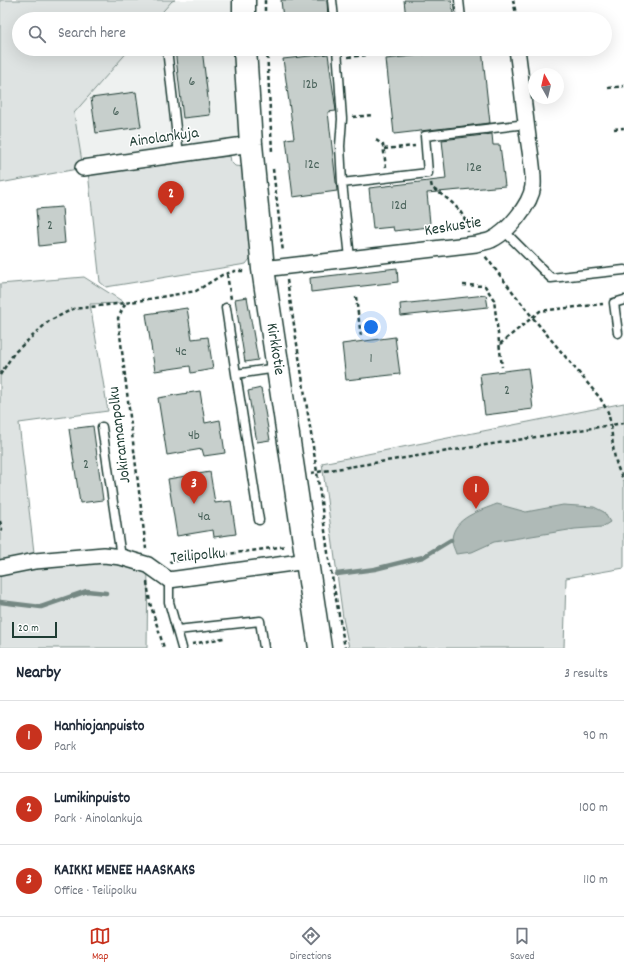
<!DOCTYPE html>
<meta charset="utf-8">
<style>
:root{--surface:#fff;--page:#f6f6f7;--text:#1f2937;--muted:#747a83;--line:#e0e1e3;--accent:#c8321e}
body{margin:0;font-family:Dekko,sans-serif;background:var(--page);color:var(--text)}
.compass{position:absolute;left:528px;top:68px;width:36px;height:36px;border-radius:50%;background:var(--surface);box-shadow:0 4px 16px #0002;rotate:352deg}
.scale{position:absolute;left:12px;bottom:10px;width:45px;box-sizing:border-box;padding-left:4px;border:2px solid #1f3d34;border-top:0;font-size:11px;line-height:14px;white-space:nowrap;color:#1f3d34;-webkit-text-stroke:3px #fff;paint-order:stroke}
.you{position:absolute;left:371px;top:327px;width:14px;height:14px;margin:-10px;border:3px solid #fff;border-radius:50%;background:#1a73e8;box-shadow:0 0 0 6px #1a73e833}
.badge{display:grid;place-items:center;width:26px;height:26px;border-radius:50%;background:var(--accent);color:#fff;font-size:13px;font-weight:700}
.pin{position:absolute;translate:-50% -33px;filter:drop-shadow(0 1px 2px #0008)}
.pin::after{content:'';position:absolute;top:21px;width:14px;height:12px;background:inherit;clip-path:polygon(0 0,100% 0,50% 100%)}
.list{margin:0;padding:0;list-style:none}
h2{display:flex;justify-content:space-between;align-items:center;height:52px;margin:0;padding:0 16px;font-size:17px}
h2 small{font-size:13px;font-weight:400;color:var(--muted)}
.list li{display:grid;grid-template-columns:26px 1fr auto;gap:12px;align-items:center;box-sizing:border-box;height:72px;padding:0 16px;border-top:1px solid var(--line)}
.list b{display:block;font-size:15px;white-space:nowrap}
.list p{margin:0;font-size:13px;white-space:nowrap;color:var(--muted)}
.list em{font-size:13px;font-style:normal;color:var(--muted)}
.icon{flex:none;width:22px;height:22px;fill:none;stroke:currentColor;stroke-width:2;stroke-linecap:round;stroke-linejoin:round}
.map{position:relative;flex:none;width:624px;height:648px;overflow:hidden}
.search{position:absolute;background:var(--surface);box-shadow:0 4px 16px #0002;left:12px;right:12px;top:12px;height:44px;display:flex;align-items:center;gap:10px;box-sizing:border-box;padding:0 14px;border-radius:22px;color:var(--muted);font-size:15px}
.sheet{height:268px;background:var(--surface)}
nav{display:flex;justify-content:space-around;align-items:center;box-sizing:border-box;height:56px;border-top:1px solid var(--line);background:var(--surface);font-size:11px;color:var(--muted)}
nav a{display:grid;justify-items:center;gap:2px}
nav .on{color:var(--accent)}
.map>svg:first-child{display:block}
.built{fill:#eef1f0}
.green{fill:#dee3e2;stroke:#7e908b}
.water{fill:#afbab7;stroke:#758883}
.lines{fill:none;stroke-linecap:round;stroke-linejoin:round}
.stream{stroke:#758883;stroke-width:4.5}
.building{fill:#c7cfcc;stroke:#1f3d34}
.lane-casing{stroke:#1f3d34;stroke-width:11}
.street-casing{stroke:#1f3d34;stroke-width:18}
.secondary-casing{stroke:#1f3d34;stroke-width:25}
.path{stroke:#1f3d34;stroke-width:2.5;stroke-dasharray:4 3;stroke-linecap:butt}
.lane{stroke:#fff;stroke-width:8}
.street{stroke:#fff;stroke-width:15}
.secondary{stroke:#fff;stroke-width:22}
.labels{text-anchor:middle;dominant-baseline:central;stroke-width:3;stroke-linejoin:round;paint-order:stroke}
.number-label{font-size:14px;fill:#49625a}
.street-label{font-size:16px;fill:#1f3d34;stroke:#fff}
</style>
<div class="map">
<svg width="624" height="648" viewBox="0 0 624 648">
<rect width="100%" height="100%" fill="#fff"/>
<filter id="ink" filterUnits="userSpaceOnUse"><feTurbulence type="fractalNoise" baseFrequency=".025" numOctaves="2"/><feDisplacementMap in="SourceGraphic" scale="8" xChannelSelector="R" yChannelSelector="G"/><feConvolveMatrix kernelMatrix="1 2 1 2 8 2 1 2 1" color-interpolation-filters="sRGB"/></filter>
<g filter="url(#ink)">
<path class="built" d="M175,0H231L233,19H156L172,1Z
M130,49H235L240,133L232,140L81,158L74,113Z"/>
<path class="green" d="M0,0H175L172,1L156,19H19V49H130L74,113L83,168L0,183Z
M230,156L231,162L235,166L245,167L253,255L246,264L106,287L100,282L88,172Z
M84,277L125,303L90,304L108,411L19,423L35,561L104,555L148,565L147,648H0V284Z
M624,403V568L566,578L564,648H349L343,618L322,463Z"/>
<path class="water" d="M497,504L526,512L563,505L594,507L604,512L610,522L602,527L575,529L494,542L472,552L456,554C455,550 451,543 452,539C454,517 480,511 497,504Z"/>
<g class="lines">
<path class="stream" d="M337,574L375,569L423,557L451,540
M0,602L41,607L87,591L106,593"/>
</g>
<path class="building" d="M281,0H327L328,19H283Z
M404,0H451L454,19H406Z
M175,49H202L210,115L183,118Z
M473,49H482L490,123L394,134L386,59Z
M328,54L336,111L328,112L337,191L293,197L286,139L294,138L283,59Z
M136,92L141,127L96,133L91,98Z
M492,134L493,145H500L505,186L427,193L430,223L429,224V227L394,231L393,227L373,229L369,188L446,179L442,140Z
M62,207L65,243L39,246L36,209Z
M397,268L398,282L311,292L310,278Z
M486,295L488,307L401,316L400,304Z
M247,297L258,360L245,362L235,299Z
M187,308L192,339L208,337L213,369L191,373L190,366L155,371L146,314Z
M395,337L400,374L346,380L342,344Z
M528,368L533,409L485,415L480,374Z
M261,388L270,440L257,442L248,391Z
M200,391L205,423L220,420L225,453L204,456L202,449L167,455L158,398Z
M93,426L103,500L80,503L69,429Z
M210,472L215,503L231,501L236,534L214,537L213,530L177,536L168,479Z"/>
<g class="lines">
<defs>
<path id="lane" d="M332,0L334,19
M459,0L461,19
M167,49L179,155
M337,49L342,119L340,146L342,183L350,258
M342,183L428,173L425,136L527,124
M504,231L551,278L624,270
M226,308L236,374
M618,333L614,303L624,300
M102,427L121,557
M259,520L236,374L277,368
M169,580V602L182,648
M177,630L260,621L264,648"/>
<path id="street" d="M83,168L251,144
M263,269L476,244C481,242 487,242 491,240C508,232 531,204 533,186C534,170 530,153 528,137C524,108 521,78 517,49
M0,568L35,561L104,555L121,557L148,565L169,580L307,561"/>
<path id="secondary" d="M244,0V19
M245,49L251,144L263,269L320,648"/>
</defs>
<use href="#lane" class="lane-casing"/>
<use href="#street" class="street-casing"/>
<use href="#secondary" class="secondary-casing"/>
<path class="path" d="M265,0V19
M513,0L517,19
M267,49L272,152
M348,57L366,55
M608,88L624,86
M353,117L373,115
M614,129L624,128
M376,140L383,145L386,167
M384,149L415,146
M273,169L283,252
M431,183L432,188C448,199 466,210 468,232
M227,274L231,299
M287,280L317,472L329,560L345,648
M463,285L485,286L494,300L502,367
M356,297L361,337
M125,304L118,318L146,549
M500,344L540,311L603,304
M0,375L14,353L49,321L73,309L125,303L196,291L222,275L235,271H246
M624,423L611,425C613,445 613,463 624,480
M311,473L611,425L608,412L600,398L533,318L485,256
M0,521L2,529L0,533
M169,562L287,546
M147,582L150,603L164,648
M192,644L224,638"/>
<use href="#lane" class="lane"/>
<use href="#street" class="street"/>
<use href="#secondary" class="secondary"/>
</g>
</g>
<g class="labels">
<g class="number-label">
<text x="192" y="82">6</text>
<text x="310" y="85">12b</text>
<text x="116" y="112">6</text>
<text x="312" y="165">12c</text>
<text x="474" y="168">12e</text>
<text x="399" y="206">12d</text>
<text x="50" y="226">2</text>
<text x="181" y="352">4c</text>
<text x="371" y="359">1</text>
<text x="507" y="391">2</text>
<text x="194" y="436">4b</text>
<text x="86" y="465">2</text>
<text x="204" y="517">4a</text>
</g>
<g class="street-label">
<text transform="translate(164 138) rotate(-8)">Ainolankuja</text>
<text transform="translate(453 227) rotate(-9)">Keskustie</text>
<text transform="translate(275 349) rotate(81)">Kirkkotie</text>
<text transform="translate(120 435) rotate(-97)">Jokirannanpolku</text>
<text transform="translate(198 556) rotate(-5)">Teilipolku</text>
</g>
</g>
</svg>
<svg class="compass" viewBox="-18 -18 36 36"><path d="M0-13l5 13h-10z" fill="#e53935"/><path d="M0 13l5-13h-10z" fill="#747a83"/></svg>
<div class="scale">20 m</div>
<div class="you"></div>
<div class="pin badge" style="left:476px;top:509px">1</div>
<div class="pin badge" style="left:171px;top:214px">2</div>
<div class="pin badge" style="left:194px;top:504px">3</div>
<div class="search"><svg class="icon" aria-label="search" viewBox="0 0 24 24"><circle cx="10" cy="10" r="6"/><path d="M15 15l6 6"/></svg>Search here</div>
</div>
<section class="sheet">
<h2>Nearby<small>3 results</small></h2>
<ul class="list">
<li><span class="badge">1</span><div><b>Hanhiojanpuisto</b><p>Park</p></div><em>90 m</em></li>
<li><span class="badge">2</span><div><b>Lumikinpuisto</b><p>Park · Ainolankuja</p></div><em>100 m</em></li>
<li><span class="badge">3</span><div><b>KAIKKI MENEE HAASKAKS</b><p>Office · Teilipolku</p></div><em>110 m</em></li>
</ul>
</section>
<nav>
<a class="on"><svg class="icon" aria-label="map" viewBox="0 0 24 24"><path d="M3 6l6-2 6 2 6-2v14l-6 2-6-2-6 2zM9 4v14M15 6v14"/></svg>Map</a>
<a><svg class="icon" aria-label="directions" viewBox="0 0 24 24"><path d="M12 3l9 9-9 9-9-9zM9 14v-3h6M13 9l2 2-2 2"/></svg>Directions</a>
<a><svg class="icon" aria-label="saved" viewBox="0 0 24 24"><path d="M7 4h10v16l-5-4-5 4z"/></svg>Saved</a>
</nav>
